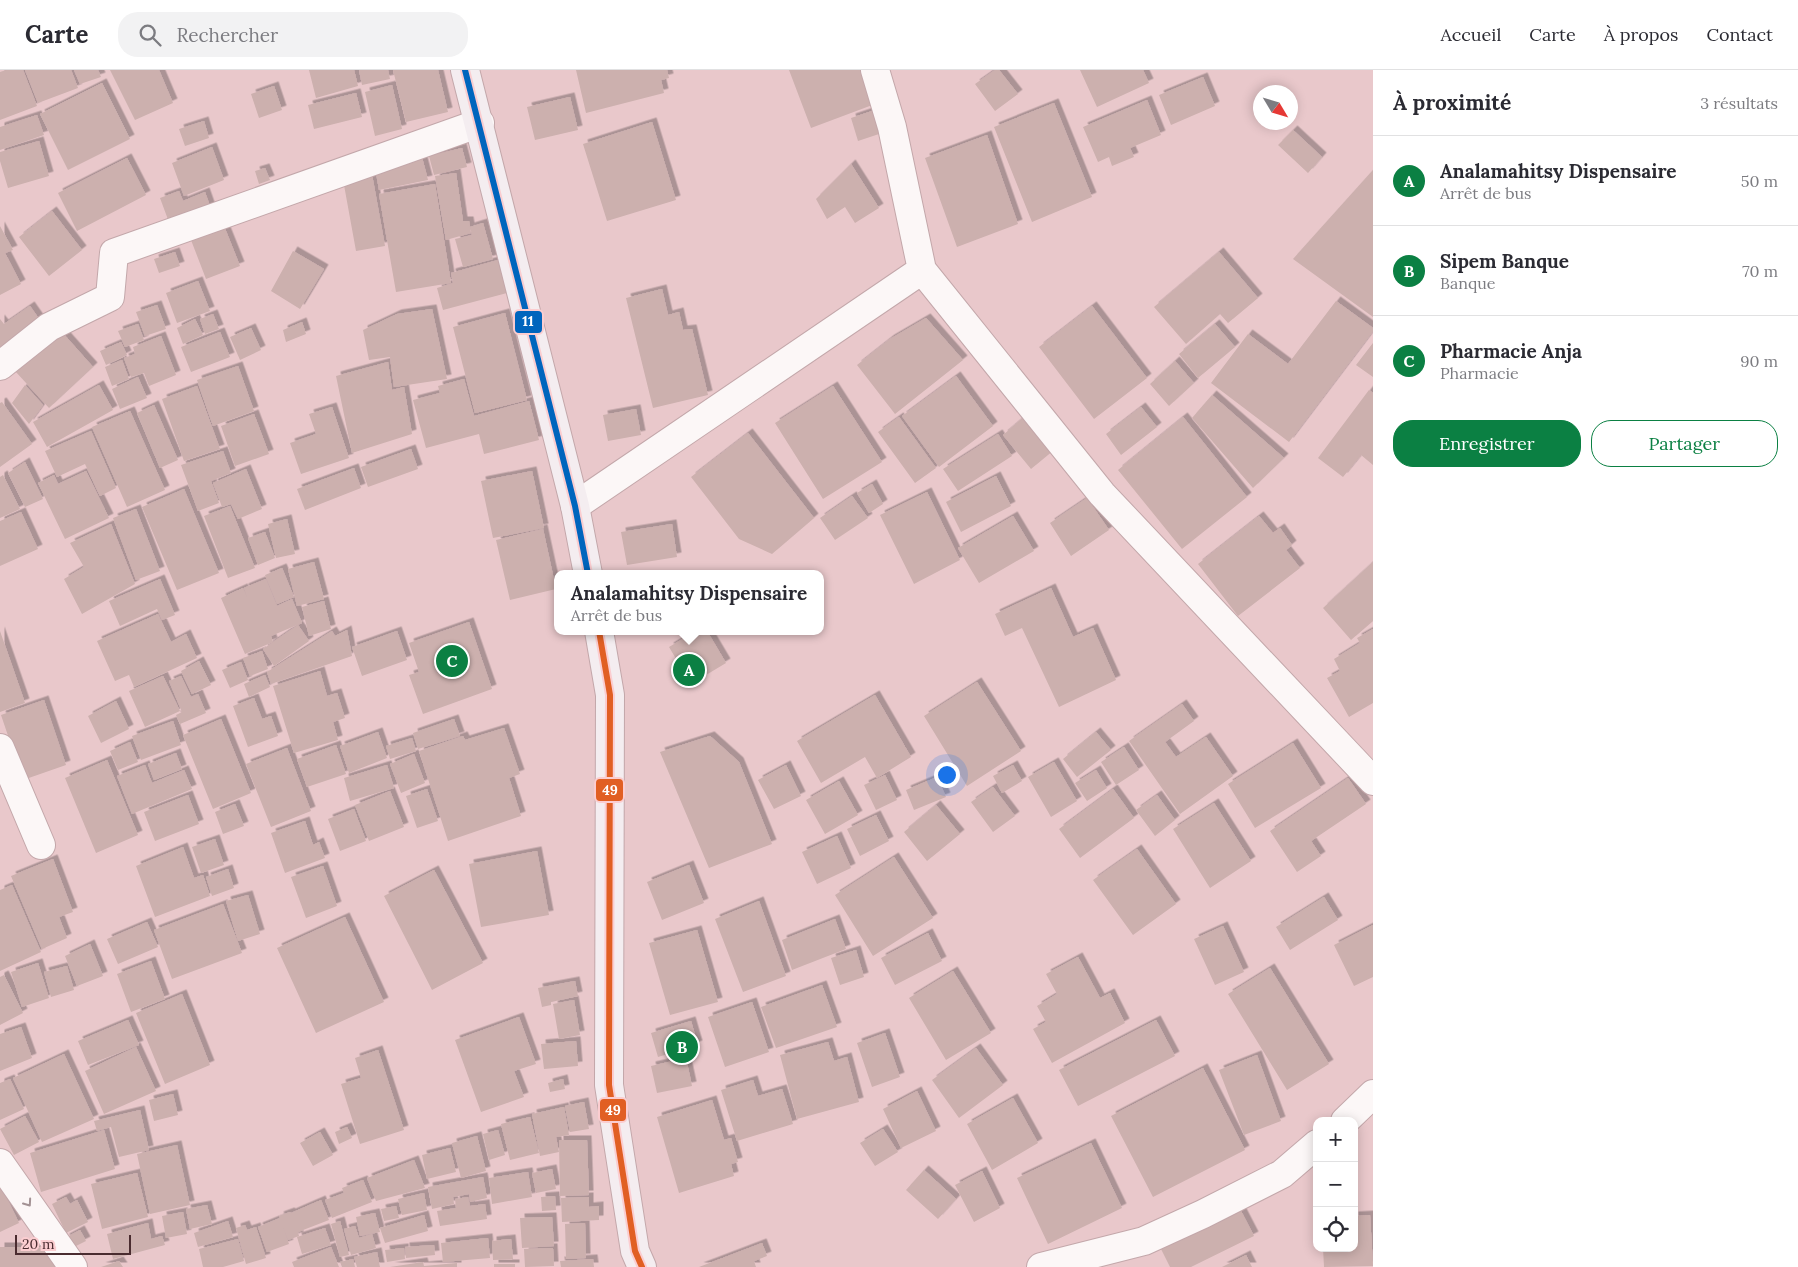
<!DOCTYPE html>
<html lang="fr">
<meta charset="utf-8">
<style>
:root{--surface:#fff;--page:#f2f2f3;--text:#2b2b33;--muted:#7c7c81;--line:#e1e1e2;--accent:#0b8043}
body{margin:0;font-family:Lora,serif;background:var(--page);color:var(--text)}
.controls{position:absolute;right:15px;bottom:15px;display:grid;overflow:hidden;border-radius:10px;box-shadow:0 2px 12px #0003}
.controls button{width:45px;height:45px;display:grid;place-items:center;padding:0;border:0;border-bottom:1px solid var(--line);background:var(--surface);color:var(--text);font:25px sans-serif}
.compass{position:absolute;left:1253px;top:15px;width:45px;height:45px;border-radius:50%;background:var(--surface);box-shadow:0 2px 12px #0003;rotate:128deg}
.scale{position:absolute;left:15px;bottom:12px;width:116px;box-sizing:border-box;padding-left:5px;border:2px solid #4a2c30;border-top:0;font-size:14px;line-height:18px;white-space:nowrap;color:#4a2c30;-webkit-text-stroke:4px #fbcdd0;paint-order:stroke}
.you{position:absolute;left:946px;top:704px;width:18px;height:18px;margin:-12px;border:4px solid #fff;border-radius:50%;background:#1a73e8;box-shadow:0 0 0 8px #1a73e833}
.badge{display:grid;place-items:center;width:32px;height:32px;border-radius:50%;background:var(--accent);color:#fff;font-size:16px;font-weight:700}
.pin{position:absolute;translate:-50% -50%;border:2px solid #fff;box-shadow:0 1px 5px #0006}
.popup{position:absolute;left:554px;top:500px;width:270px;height:65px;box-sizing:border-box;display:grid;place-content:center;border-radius:10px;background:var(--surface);filter:drop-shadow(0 1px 4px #0005);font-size:16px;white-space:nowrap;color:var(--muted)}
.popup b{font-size:19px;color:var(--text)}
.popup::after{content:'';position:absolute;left:50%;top:100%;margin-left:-10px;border:10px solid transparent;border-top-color:var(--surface)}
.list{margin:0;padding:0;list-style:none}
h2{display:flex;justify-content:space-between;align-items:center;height:65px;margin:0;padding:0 20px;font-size:21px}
h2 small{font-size:16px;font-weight:400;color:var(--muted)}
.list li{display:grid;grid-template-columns:32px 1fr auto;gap:15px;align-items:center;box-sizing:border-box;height:90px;padding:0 20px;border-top:1px solid var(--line)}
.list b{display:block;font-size:19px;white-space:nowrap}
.list p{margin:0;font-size:16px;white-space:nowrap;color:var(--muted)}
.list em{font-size:16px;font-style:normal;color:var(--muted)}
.actions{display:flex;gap:10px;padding:15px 20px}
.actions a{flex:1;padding:11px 0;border:1px solid var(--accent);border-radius:20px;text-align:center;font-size:18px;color:var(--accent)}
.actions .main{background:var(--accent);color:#fff}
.icon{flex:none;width:28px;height:28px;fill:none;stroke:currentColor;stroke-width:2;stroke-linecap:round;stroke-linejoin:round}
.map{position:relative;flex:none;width:1373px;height:1197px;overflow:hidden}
header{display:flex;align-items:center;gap:30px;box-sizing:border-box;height:70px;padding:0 25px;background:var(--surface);border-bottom:1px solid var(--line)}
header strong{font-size:24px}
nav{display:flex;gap:28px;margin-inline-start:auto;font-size:18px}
.search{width:350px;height:45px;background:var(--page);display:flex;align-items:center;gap:12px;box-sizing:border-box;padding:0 18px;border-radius:20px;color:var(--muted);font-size:19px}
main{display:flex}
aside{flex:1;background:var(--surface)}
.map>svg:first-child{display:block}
.building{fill:#ccb0ae;filter:url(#shadow)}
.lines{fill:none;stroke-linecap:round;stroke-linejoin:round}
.minor-casing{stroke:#c3a7aa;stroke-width:30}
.secondary-casing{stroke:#c3a7aa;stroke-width:30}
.minor{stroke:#fcf7f7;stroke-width:28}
.secondary{stroke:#f4edf0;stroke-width:28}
.bus-1-casing{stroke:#fbcdd0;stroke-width:10}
.bus-2-casing{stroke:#fbcdd0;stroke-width:10}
.bus-1{stroke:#0065bd;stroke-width:6}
.bus-2{stroke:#e15f23;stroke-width:6}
.oneway{stroke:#a39294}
.line-badge{stroke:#fbcdd0;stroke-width:2}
.badge-label{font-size:14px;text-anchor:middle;font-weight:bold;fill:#fff}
</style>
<header>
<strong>Carte</strong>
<div class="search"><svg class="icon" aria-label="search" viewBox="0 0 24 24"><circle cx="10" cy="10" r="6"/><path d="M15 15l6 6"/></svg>Rechercher</div>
<nav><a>Accueil</a><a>Carte</a><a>À propos</a><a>Contact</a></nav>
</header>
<main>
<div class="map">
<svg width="1373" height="1197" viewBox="0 0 1373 1197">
<defs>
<filter id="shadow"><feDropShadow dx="4.5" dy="-4.5" stdDeviation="0" flood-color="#0004"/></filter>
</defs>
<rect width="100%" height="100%" fill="#e9c8cb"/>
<path class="building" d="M6,0H23L37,36L0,50V2Z
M25,0H71L78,18L38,33Z
M74,0H98L101,7L80,14Z
M110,0H159L173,33L135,50Z
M309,0H354L358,16L316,28Z
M359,0H388L390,9L362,15Z
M393,0H438L448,42L406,52Z
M576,0H667L669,8L661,10L664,23L586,43Z
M789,0H862L875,34L811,58Z
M995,0H999L1018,24L995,41L975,14Z
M1080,0H1143L1149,13L1097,37Z
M1203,7L1215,36L1171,55L1159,25Z
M102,13L130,69L68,100L40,44Z
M392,15L402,59L375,66L365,22Z
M274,16L282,40L259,48L251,24Z
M356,23L362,47L314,59L308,35Z
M570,27L578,60L535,70L527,37Z
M1147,30L1161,65L1130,78L1134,87L1112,96L1109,87L1098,92L1083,57Z
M1054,33L1092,127L1032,152L994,57Z
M878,39L885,62L858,71L851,48Z
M37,45L44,65L0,80V57Z
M204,51L209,68L185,76L179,59Z
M652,52L676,130L607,151L583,74Z
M1293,60L1322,87L1308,103L1278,75Z
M987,65L1018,154L957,177L925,88Z
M39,71L49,106L8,118L0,91V82Z
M419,76L428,110L379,120L374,91Z
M212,77L224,110L184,126L172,93Z
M462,78L467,97L434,105L429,86Z
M127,88L146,125L77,161L58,123Z
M851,94L879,138L855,153L845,137L827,149L816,129Z
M265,98L270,110L259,114L255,101Z
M371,99L385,176L356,181L342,104Z
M1373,100V247L1293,189Z
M456,103L463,151H469L471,163L446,170L435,106Z
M435,114L451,213L396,222L379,124Z
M179,121L183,131L205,122L211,139L170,155L160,128Z
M52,141L82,180L49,206L19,167Z
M483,153L493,189L463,197L455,169L472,165L470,157Z
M0,156L13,180L5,183L21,214L0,225Z
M224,156L240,196L206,209L191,170Z
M293,181L324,199L300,239L271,221Z
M175,182L180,196L159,203L154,189Z
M1219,182L1258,228L1228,253L1220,244L1186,274L1154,237Z
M498,190L507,223L443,240L437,218L453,213L451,203Z
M198,211L210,241L177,253L166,223Z
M662,219L668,245L679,242L683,260L692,259L708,325L653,338L626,228Z
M1336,231L1373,258V261L1289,372L1211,313L1248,264L1288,294Z
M157,235L166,259L145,266L136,242Z
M30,236L44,256L0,286V249L4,254Z
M1092,236L1147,308L1094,349L1039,277Z
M432,239L447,309L394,317L390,287L369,290L363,260L397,244Z
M505,243L527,330L475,343L453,257Z
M213,244L219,259L205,264L200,249Z
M926,248L963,290L895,344L857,295L890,269Z
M195,249L203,265L183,274L177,258Z
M302,252L306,264L286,272L283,260Z
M138,254L144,270L125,277L118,261Z
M1215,254L1235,277L1198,308L1179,284Z
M251,258L261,280L240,290L230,267Z
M60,260L93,297L49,338L15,301Z
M220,262L230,287L191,302L181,277Z
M161,266L176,305L149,316L144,303L131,307L124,288L135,284L133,277Z
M121,272L127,285L106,295L100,281Z
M1373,273V307L1356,295Z
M122,290L129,309L112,316L105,297Z
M1175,291L1194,313L1169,336L1150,314Z
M388,292L392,320L404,317L412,364L352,383L336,306Z
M238,296L254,341L213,356L197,310Z
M956,306L993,356L939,397L902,346Z
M138,307L147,328L120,339L112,319Z
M464,309L474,346L529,331L539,370L484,384L479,364L426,378L413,330L440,323L438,316Z
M25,315L43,335L29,354L12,333Z
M99,315L113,340L47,377L33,352Z
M197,316L220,379L184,391L162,329Z
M833,316L882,392L823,429L775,353Z
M1369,320L1373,323V395L1361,385L1343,407L1318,388Z
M1212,325L1284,388L1253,418L1192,348Z
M2,332L32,374L0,397V333Z
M154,335L178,390L160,398L137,343Z
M332,337L349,388L301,404L290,373L316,364L309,344Z
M1141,337L1157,357L1121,385L1106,364Z
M636,339L641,365L608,371L603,345Z
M130,341L165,420L127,437L92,357Z
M1031,341L1060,375L1031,399L1003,365Z
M254,344L269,384L235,396L221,356Z
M899,347L936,398L915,413L878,362Z
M1183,347L1247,427L1182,479L1118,400Z
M91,361L116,418L100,426L85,394L57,407L45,381Z
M748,363L814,448L772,484L739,469L691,407Z
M998,364L1012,386L958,421L943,399Z
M411,379L418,399L368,417L361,397Z
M223,381L231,403L211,411L219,433L198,441L181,395Z
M25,392L43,429L25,437L8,403Z
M354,398L361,418L305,440L297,419Z
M246,399L262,439L238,449L231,434L222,437L213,413Z
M86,401L109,448L65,469L38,413L54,405L58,414Z
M532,401L544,458L493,468L481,411Z
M3,405L20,439L0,448V407Z
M996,406L1011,436L961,462L946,432Z
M872,414L883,434L869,443L857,423Z
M184,419L219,503L177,520L142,437Z
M927,422L960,490L914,514L880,445Z
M852,426L868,448L835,470L820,448Z
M1087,428L1109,460L1071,486L1050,453Z
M230,436L255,498L228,508L204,446Z
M136,439L160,501L136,510L113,448Z
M21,442L38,479L0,496V451Z
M1013,446L1034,481L979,513L958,478Z
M1259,446L1273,463L1280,458L1292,475L1286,480L1300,498L1238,546L1198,494Z
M287,449L295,484L276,488L268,454Z
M111,454L135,514L82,544L64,509L84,497L70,473Z
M672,454L677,487L627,495L621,462Z
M543,459L556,519L510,530L496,470Z
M265,462L275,488L258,495L248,468Z
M314,492L324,529L297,536L288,499Z
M1373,492V551L1351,570L1323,538Z
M282,498L294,527L277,534L265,505Z
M160,509L175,545L162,550L157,539L120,556L109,531Z
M266,509L277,536L292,529L302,553L271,566L273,572L245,584L221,528L243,518L247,527L244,518Z
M1051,518L1073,567L1093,558L1116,610L1059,637L1022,558L1005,566L995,544Z
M324,531L331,559L309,566L302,537Z
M158,544L171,572L186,564L197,588L134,617L129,605L115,611L97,571Z
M469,552L492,619L423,644L409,605L419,602L409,573Z
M298,555L309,571L274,596L263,579Z
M1373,559V633L1349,647L1327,608L1340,601L1334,589L1360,573L1357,568Z
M347,560L352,586L271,614L267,602L332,561L335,566Z
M0,561L25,633L0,642Z
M397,561L407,590L362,606L352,577Z
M696,561H707L726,593L691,614L669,577Z
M262,581L268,599L250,606L243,588Z
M199,591L211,615L192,624L181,601Z
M241,592L248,610L230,618L222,600Z
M320,601L327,626L337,623L345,648L333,652L338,670L294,683L273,616Z
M265,605L270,617L249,627L244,614Z
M163,606L180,641L145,657L129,621Z
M181,606L191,627L198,624L206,643L180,654L176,645L182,642L169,611Z
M977,612L1021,681L967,716L924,646Z
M875,625L911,687L877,708L865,687L821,713L797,671Z
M254,628L262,649L271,646L278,666L248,677L233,636Z
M44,630L66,695L23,710L1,645Z
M116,631L129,659L101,673L88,646Z
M1182,634L1194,651L1165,672L1176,687L1206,667L1233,706L1180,744L1129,671Z
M221,649L251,723L213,739L183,665Z
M454,649L460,666L418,679L413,663Z
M173,651L181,675L141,690L132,666Z
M504,658L520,704L509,708L521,746L448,771L419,681L463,666L465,670Z
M378,662L387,688L349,703L340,676Z
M1096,662L1111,680L1077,707L1063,689Z
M710,666L739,692L772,774L709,798L660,682Z
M412,668L416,681L390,689L386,676Z
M130,672L138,692L118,700L110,681Z
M1293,673L1321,718L1255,758L1228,714Z
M336,675L346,704L307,717L297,689Z
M1124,677L1139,700L1116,715L1101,692Z
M287,678L311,741L271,757L246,694Z
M176,683L182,699L154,710L148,694Z
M414,684L425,713L401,723L390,694Z
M107,690L138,765L96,783L65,708Z
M1054,692L1077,731L1051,747L1028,707Z
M145,695L152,713L184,700L192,719L132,744L117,706Z
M387,695L394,718L350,731L344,708Z
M786,695L801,726L774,739L758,710Z
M1013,695L1022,711L1002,723L993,706Z
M1096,700L1107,718L1087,731L1075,713Z
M885,705L897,730L876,740L864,715Z
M937,707L946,727L914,740L906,720Z
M1348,708L1366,734L1311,771L1321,786L1297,802L1270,761Z
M839,711L858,745L825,764L806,730Z
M993,717L1015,746L993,762L971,732Z
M427,719L438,751L417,758L406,726Z
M1113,719L1134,748L1080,788L1059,759Z
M390,721L404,757L369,771L355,735Z
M188,725L199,754L155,771L144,742Z
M1157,725L1175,750L1155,766L1136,740Z
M1214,733L1251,791L1210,818L1173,759Z
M235,734L244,756L223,764L215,742Z
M936,735L960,764L927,791L904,762Z
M354,739L366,771L340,781L328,749Z
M876,745L889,771L860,786L847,759Z
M305,751L313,775L319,772L325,788L285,803L271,763Z
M837,766L851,798L817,814L802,782Z
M215,769L224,795L201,803L192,777Z
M183,777L194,808L203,805L210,826L155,847L136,796Z
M1137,779L1176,834L1133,865L1093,810Z
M537,781L549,845L481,857L469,794Z
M894,787L933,848L873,886L835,825Z
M53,789L73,842L59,847L67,868L42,879L11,806Z
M689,795L704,833L662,850L647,812Z
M323,796L337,836L306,848L291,807Z
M228,799L234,818L212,826L206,807Z
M434,800L483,893L432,920L384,826Z
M12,815L41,882L0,901V820Z
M248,825L260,864L238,871L226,831Z
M1324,827L1338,850L1290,880L1276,857Z
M759,831L786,906L743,922L715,849Z
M223,834L242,883L172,909L154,860Z
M345,847L384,932L316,963L277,878Z
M835,849L846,879L792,900L782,870Z
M147,852L158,877L118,894L107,869Z
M1373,855V907L1354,916L1334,875Z
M1223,856L1244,902L1215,915L1194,869Z
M697,860L718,932L670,945L649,873Z
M928,863L942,891L895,915L881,888Z
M90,874L103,906L77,916L65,886Z
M856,880L864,907L840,915L831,888Z
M1078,887L1100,928L1110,923L1125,953L1052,993L1033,959L1046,952L1037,936L1057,924L1046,904Z
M151,891L165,929L131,942L117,904Z
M38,893L49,928L22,937L11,902Z
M67,896L74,920L51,927L44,902Z
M1270,898L1329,994L1287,1020L1228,924Z
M953,901L991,963L946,990L909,928Z
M4,905L23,943L0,955V907Z
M575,911L578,926L551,932V935L542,937L538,918Z
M822,915L837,957L776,978L761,937Z
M182,924L210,995L165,1014L136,943Z
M574,930L580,965L559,969L553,934Z
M752,932L769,982L725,997L708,947Z
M519,947L536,994L514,1001L524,1027L481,1042L455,970Z
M128,950L139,975L88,995L78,971Z
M1156,950L1175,986L1078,1036L1059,1000Z
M691,951L698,975L658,987L651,963Z
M21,957L32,988L0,1001V964Z
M885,963L900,1007L872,1017L857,973Z
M576,971L578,996L544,999L541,974Z
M828,972L834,991L847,987L859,1032L797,1049L780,985Z
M136,977L156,1021L104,1044L85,1001Z
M976,978L1003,1015L959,1048L932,1010Z
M378,980L404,1060L360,1074L341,1014L361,1008L355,988Z
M64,984L94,1049L42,1072L13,1008Z
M1257,985L1281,1051L1244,1065L1219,1000Z
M686,988L692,1016L657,1023L651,996Z
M1203,998L1245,1080L1153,1127L1111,1046Z
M10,1009L24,1039L0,1050V1013Z
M563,1009L565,1019L550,1022L548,1013Z
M753,1010L758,1026L782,1019L793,1054L737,1071L721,1020Z
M917,1021L936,1061L901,1078L883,1039Z
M173,1024L178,1045L154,1051L149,1030Z
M1013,1028L1038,1073L992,1100L967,1054Z
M712,1030L724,1070L731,1068L738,1092L731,1094L734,1106L679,1123L657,1047Z
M584,1032L589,1059L570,1062L565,1036Z
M564,1037L569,1065L556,1067L559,1082L540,1086L532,1044Z
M140,1040L149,1080L119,1087L111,1057L97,1061L94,1051Z
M25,1046L39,1072L14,1085L0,1059Z
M530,1047L539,1083L510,1090L501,1054Z
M347,1057L352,1068L339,1074L335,1062Z
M883,1059L898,1082L875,1096L860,1073Z
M104,1060L115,1099L41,1122L30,1083Z
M498,1060L505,1085L489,1090L483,1064Z
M320,1062L333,1085L313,1096L300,1073Z
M477,1066L486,1101L461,1108L452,1073Z
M559,1070H587L589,1125L560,1126Z
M1091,1073L1122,1138L1048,1174L1017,1108Z
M177,1075L190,1135L150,1144L137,1084Z
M450,1078L456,1102L427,1109L422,1085Z
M414,1090L425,1118L376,1131L367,1108Z
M552,1099L556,1119L536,1123L532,1103Z
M924,1100L956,1129L938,1149L906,1120Z
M982,1101L1000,1138L974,1152L955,1115Z
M528,1102L532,1127L492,1134L489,1108Z
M137,1103L148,1147L102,1159L91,1114Z
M483,1107L487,1128L470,1132L469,1124L453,1127L454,1134L432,1139L428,1117Z
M363,1110L372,1132L332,1148L325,1130L344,1123L342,1118Z
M0,1114L19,1153L0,1162Z
M424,1123L427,1140L402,1145L398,1129Z
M555,1126L556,1140L542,1141L541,1127Z
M66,1127L70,1134L77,1130L88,1152L66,1163L52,1134Z
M468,1127L470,1136L485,1134L487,1149L440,1156L437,1141L456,1138L455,1129Z
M589,1127V1137L599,1136V1150L562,1152L561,1128Z
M321,1130L329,1150L298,1162L299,1166L288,1170L283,1157L289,1174L267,1182L258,1157L280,1148L279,1146L290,1142L291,1143Z
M207,1135L212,1154L190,1159L186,1139Z
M396,1136L399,1148L384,1151L381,1139Z
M1240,1139L1254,1166L1191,1197H1170L1161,1179Z
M183,1142L187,1164L166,1168L162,1146Z
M375,1143L380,1162L360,1166L356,1147Z
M424,1145L428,1161L385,1173L380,1158Z
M1370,1145L1373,1196L1324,1197L1323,1178H1354V1146Z
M552,1147L554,1176L522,1178L520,1148Z
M228,1151L233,1167L198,1177L194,1163Z
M340,1151L349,1185L340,1187L331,1154Z
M148,1153L151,1169L162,1166L165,1175L113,1189L107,1164Z
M585,1153L586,1188L566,1189L565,1154Z
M245,1155L247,1160L256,1157L266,1188L246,1194L236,1158Z
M355,1156L359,1168L372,1164L376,1178L351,1185L344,1159Z
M325,1158L331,1175L302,1184L297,1167Z
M80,1160L86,1171L70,1179L65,1168Z
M488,1168L490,1188L443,1192L441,1173Z
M238,1169L244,1191L223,1197H203L199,1179Z
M511,1169L513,1189L493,1190L492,1171Z
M762,1173L767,1186L754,1191L756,1197H699Z
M434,1175L435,1185L406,1188L405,1177Z
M0,1177H48L57,1197H0Z
M331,1177L339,1197H294L292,1192Z
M404,1178L405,1189L387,1192L385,1180Z
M553,1178L554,1196L525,1197L524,1179Z
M377,1182L380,1197H357L354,1187Z
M1246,1185L1252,1197H1222Z
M353,1189L355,1197H342L340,1192Z
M593,1189L594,1197H561L560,1191Z
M119,1191L123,1197H101Z
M423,1192L424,1196L457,1193V1197H390Z
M494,1194H515V1197H494Z"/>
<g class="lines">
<defs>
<path id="minor" d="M875,0L892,57L922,200
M0,296L49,257L110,227L114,183L480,53
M575,436L922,200L1102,424L1373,711
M0,678L41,775
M1345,1051L1373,1024
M0,1093L73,1197
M1041,1197L1144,1171L1203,1144L1282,1104L1317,1074"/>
<path id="secondary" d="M465,0L575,436L588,504
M599,561L610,625L609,1015L635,1181L642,1197"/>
</defs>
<use href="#minor" class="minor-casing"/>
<use href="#secondary" class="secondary-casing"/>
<use href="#minor" class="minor"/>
<use href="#secondary" class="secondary"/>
<defs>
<path id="bus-1" d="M465,0L575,436L588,504"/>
<path id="bus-2" d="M599,561L610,625L609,1015L635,1181L642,1197"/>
</defs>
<use href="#bus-1" class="bus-1-casing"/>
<use href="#bus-2" class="bus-2-casing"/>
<use href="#bus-1" class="bus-1"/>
<use href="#bus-2" class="bus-2"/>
</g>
<defs><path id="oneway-chevron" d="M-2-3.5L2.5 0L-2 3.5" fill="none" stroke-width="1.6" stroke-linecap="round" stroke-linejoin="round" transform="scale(1.25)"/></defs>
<use class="oneway" href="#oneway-chevron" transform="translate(28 1133) rotate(55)"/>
<g class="line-badge">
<rect x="514" y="240" width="29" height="24" rx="5" fill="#0065bd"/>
<rect x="595" y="708" width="29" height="24" rx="5" fill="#e15f23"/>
<rect x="599" y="1028" width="28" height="24" rx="5" fill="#e15f23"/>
</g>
<g class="badge-label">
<text x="528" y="256">11</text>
<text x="610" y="725">49</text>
<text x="613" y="1045">49</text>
</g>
</svg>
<div class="controls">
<button>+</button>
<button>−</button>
<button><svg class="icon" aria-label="locate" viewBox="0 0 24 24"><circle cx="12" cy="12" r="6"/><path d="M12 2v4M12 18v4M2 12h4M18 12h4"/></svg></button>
</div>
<svg class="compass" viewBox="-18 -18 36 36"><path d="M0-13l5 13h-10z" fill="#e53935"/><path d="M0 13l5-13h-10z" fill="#7c7c81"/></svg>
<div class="scale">20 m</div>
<div class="you"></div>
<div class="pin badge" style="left:689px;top:600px">A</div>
<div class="popup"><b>Analamahitsy Dispensaire</b>Arrêt de bus</div>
<div class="pin badge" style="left:682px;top:977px">B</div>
<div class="pin badge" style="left:452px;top:591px">C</div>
</div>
<aside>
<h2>À proximité<small>3 résultats</small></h2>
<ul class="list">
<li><span class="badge">A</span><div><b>Analamahitsy Dispensaire</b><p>Arrêt de bus</p></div><em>50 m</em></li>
<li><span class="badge">B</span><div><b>Sipem Banque</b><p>Banque</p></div><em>70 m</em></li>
<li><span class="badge">C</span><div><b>Pharmacie Anja</b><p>Pharmacie</p></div><em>90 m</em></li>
</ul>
<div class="actions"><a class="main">Enregistrer</a><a>Partager</a></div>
</aside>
</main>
